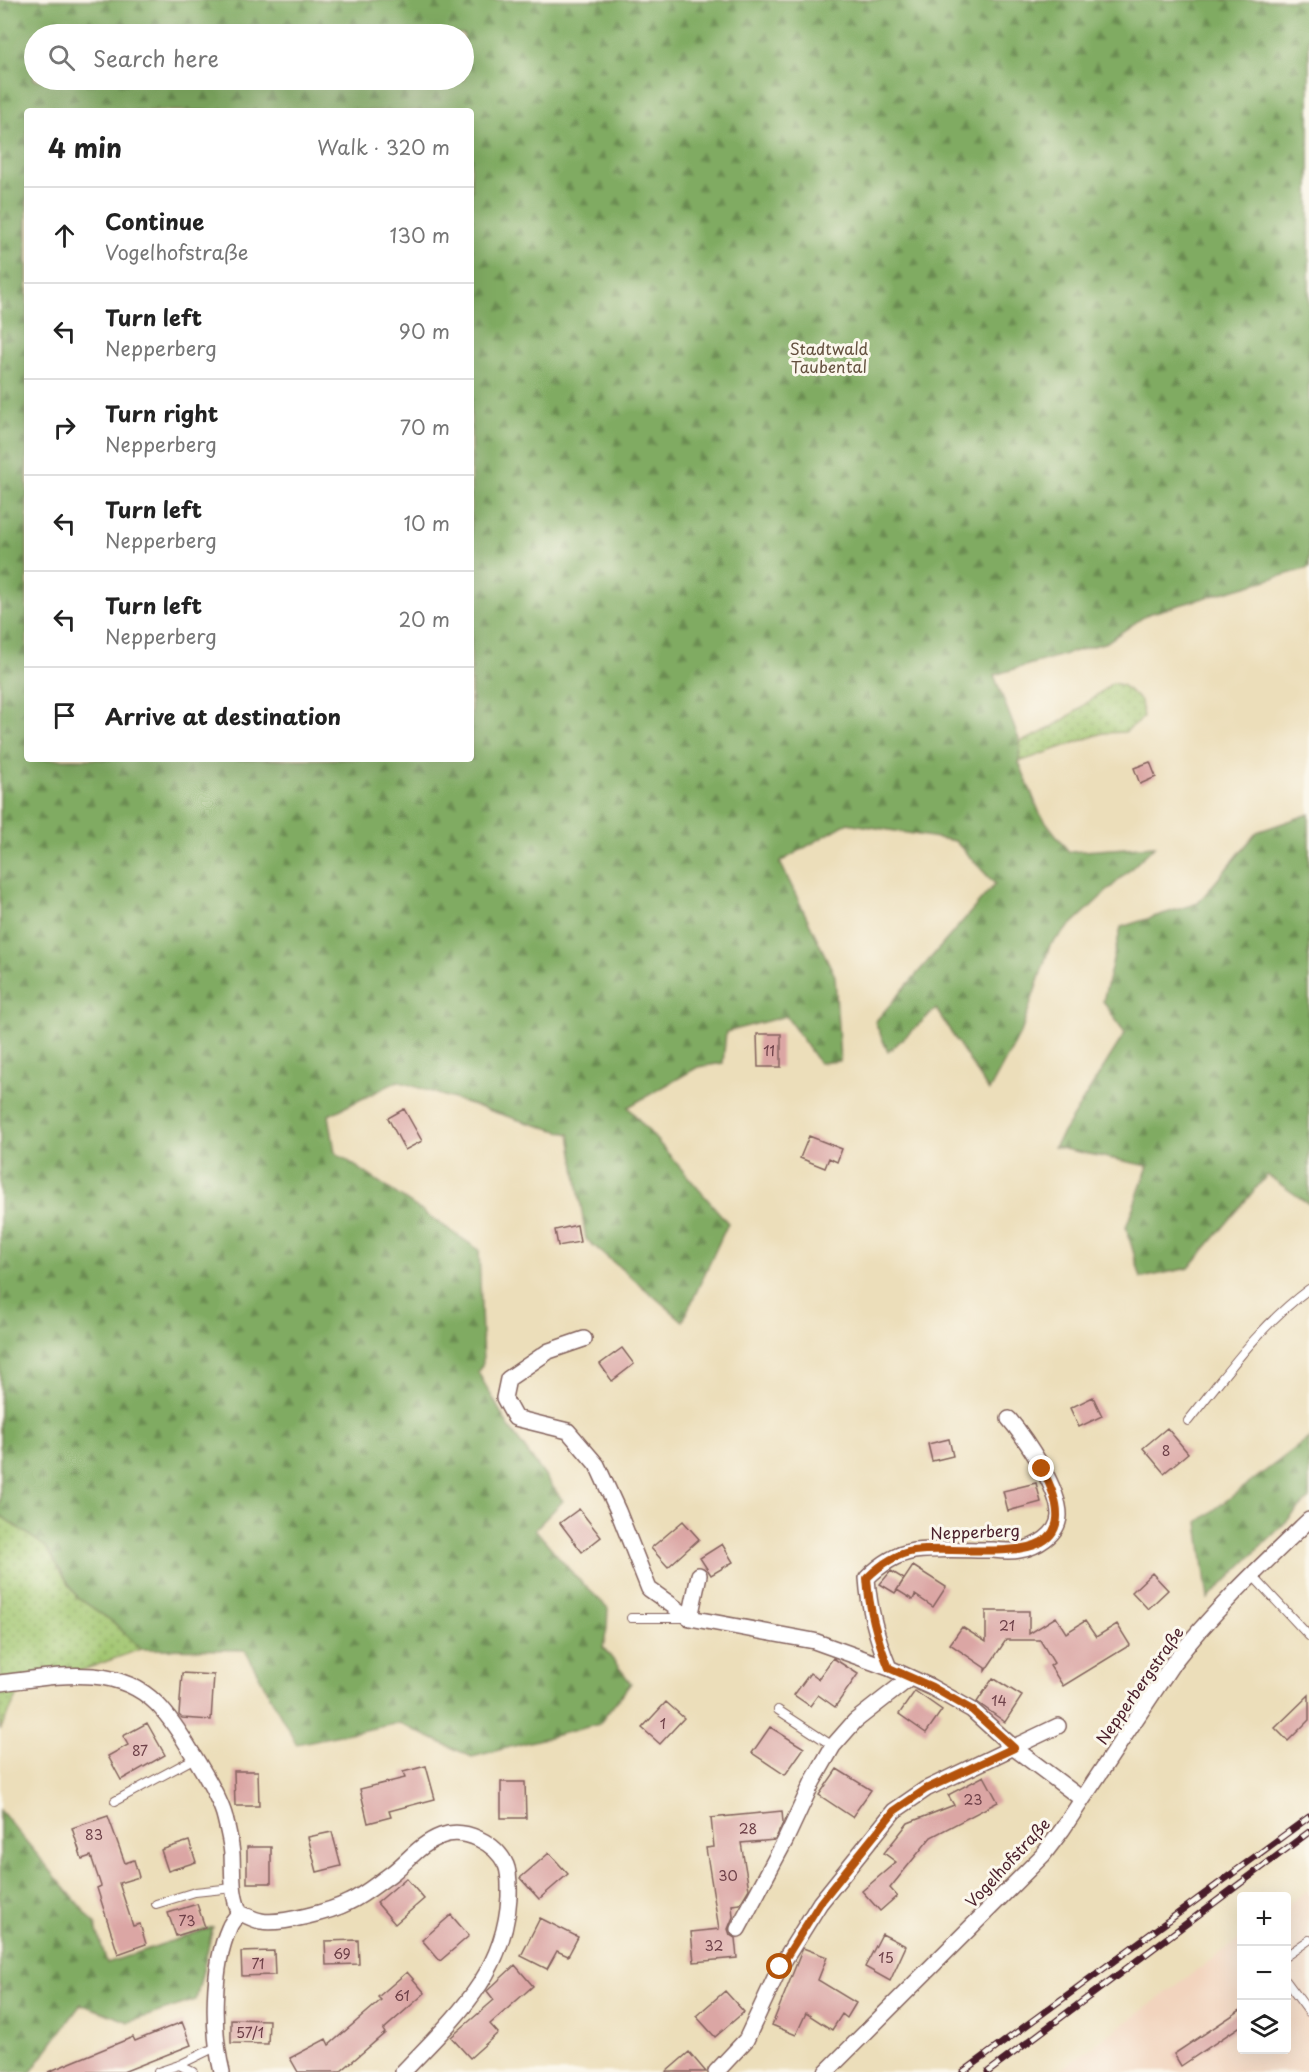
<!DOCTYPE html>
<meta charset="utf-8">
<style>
:root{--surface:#fff;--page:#f2f2f2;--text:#222;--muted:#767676;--line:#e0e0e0}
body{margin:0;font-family:"Playpen Sans",sans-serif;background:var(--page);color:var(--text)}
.controls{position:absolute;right:18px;bottom:18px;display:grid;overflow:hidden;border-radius:6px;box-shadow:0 6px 24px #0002}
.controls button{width:54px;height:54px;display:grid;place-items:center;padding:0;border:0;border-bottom:2px solid var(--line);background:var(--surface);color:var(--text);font:30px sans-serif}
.stop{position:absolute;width:18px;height:18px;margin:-14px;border:4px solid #b45309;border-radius:50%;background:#fff}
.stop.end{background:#b45309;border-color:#fff;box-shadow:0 2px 6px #0008}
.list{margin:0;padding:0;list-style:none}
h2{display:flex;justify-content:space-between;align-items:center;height:78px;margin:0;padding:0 24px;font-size:26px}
h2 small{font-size:20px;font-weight:400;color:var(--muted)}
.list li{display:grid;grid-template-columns:39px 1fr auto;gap:18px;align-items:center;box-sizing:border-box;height:96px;padding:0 24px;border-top:2px solid var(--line)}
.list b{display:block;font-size:22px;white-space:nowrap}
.list p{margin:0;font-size:20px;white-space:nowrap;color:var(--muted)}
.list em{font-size:20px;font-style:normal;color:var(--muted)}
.icon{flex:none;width:33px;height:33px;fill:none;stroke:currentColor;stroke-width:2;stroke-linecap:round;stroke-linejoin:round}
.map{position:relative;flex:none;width:1309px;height:2072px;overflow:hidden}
.search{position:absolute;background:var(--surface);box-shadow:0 6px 24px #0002;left:24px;top:24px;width:450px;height:66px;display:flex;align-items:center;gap:15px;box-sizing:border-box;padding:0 21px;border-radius:33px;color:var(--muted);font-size:22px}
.panel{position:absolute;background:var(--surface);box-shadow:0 6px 24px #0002;left:24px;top:108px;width:450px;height:654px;border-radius:6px}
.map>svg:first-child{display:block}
.built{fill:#f2d4be}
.grass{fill:url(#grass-dots);stroke:#76724d;stroke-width:1.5}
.forest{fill:url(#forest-firs);stroke:#656546;stroke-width:1.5;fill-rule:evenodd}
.building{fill:#dba6a4}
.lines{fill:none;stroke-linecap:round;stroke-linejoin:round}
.lane-casing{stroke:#83625d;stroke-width:10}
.street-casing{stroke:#83625d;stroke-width:18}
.lane{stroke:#fff;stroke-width:8}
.street{stroke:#fff;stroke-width:15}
.rail-casing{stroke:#4a1f2b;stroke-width:7}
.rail{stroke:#fbf7ec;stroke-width:4.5;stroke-dasharray:14;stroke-linecap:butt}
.route{stroke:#b45309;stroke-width:8}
.labels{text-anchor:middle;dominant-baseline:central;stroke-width:6;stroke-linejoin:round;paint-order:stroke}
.number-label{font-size:14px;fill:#6e4149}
.park-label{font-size:16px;fill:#64513f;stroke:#fbf7ec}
.street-label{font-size:16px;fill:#4a1f2b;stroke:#fbf7ec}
</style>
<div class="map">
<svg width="1309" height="2072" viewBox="0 0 1309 2072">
<defs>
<pattern id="grass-dots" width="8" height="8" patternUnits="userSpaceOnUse" patternTransform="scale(1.5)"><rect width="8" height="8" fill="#a1c66f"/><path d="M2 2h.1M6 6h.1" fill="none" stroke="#85a05b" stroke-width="1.8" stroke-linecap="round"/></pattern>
<pattern id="forest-firs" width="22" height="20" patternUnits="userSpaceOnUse" patternTransform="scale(1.5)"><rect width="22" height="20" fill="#80ab62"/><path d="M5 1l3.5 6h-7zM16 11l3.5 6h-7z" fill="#6b8b51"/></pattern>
</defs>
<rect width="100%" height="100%" fill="#fbf7ec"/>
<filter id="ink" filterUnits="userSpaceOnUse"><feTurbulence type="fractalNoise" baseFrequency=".0167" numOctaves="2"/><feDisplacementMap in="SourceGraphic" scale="12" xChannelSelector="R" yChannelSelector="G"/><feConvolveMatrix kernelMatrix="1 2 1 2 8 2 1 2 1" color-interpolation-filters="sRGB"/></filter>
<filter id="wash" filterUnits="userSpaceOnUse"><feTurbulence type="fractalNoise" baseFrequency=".008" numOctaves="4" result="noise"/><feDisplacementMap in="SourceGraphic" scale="24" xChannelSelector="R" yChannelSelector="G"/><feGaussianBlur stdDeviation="1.35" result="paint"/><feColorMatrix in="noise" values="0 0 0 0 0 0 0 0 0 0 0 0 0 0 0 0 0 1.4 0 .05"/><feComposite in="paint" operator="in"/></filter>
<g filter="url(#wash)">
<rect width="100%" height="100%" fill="#ecdeba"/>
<path class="built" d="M1309,1889V2072H1058L1241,1938L1242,2050H1286L1287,1905Z"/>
<path class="grass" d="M1112,683L1122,685L1141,701L1143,718L1125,732L1103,733L1019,762L1020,742C1055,730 1083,706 1112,683Z
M0,1515L46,1547L77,1597L113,1622L141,1649L19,1693L0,1730Z"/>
<path class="forest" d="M0,0H1309V568L1148,614L1107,642L994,675L1020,742L1019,762L1040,814L1069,852L1155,846L1050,945L1022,1030L989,1091L936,1009L888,1052L875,1022L995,884L955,841L847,823L780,862L835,976L840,1061L819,1063L786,1016L726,1032L723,1063L698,1067L628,1107L728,1223L683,1321L586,1239L570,1134L525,1122L398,1081L329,1115L335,1152L479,1250L483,1363L478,1372L509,1427L563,1501L535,1529L574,1575L608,1608L607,1629L603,1647L631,1683L599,1724L472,1757L399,1723L296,1744L245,1650L141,1649L113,1622L77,1597L46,1547L0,1515ZM464,34V80H34V34ZM27,111H471V759H27Z
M1309,814V1204L1267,1175L1189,1268L1141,1278L1126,1227L1148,1166L1054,1147L1125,1033L1103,1001L1121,927L1198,903L1257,832Z
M1309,1438V1499L1208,1599L1198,1522Z
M0,1810L95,1924L107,1963L213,1927L196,2000L129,2022L81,2004L31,2072H0Z"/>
<g id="blocks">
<path class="building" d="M1150,762L1156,777L1140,784L1134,768Z
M757,1034H781V1067H758Z
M404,1109L422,1141L405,1150L388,1118Z
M809,1136L842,1149L837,1162L829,1158L825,1168L800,1158Z
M577,1225L580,1242L558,1246L555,1230Z
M622,1348L634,1364L612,1381L600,1364Z
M1093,1397L1102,1416L1079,1427L1070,1408Z
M1167,1428L1188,1453L1164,1473L1143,1448Z
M949,1439L953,1456L932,1461L928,1444Z
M1036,1483L1041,1502L1008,1511L1003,1491Z
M579,1509L601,1537L582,1552L560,1523Z
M683,1521L699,1539L668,1567L651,1548Z
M722,1544L733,1562L711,1575L700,1558Z
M913,1566L946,1587L933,1607L915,1595L913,1600L897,1590Z
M891,1571L904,1579L895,1593L880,1584Z
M1152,1573L1168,1590L1148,1609L1132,1592Z
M986,1611H1029V1634L1056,1617L1066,1633L1085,1621L1096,1637L1117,1624L1130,1645L1063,1686L1050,1666L1054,1663L1040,1640H1006L985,1671V1668L950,1644L962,1627L986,1642Z
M833,1658L858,1674L835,1707L818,1695L810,1706L794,1695L810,1673L818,1679Z
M182,1673L214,1675L211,1720L182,1718L179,1715Z
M993,1678L1022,1696L1005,1722L977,1702Z
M915,1691L942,1710L926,1733L899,1714Z
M1309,1695V1720L1288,1741L1275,1728Z
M666,1702L684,1718L660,1744L642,1728Z
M147,1723L165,1755L121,1780L108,1756L128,1745L123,1736Z
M770,1727L804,1748L785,1775L752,1753Z
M426,1766L435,1799L389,1811L391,1817L368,1823L360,1789L405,1778L403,1772Z
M837,1769L871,1790L852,1817L819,1795Z
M234,1771H258L259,1806H235Z
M984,1776L998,1802L931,1837L890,1888L897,1896L880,1911L862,1891L896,1862L884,1853L908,1823L954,1805L948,1795Z
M501,1782H525L526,1818H501Z
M782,1811L783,1823L775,1840L741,1843L749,1889L740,1904L732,1905L733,1917L728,1929L730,1935L735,1938L737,1958L694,1962L691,1932L719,1929L706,1848L714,1847L711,1818Z
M108,1816L125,1863L134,1860L139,1877L119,1883L133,1926L140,1924L146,1944L118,1954L97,1888L101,1886L91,1856L82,1859L72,1828Z
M332,1832L341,1866L317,1872L308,1837Z
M189,1841L196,1862L168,1871L161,1850Z
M247,1847H271V1883H247Z
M549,1853L568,1874L539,1899L520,1878Z
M406,1878L424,1899L395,1924L377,1903Z
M197,1904L205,1927L176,1936L168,1913Z
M451,1915L469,1936L440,1961L422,1940Z
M540,1918L578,1937L568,1956L557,1951L547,1969L521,1956Z
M882,1934L906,1946L890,1981L865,1967Z
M358,1940L359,1964L326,1965L325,1941Z
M803,1948L827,1957L818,1980L856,2003L847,2018L842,2014L832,2030L806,2013L796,2035L772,2025Z
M274,1951L275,1975L242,1976L241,1952Z
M515,1965L533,1986L490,2024L498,2033L470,2058L451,2037L494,2000L487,1991Z
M407,1972L425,1993L383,2030L385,2033L340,2072H298L290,2058L326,2039L329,2045L381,2000L378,1997Z
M725,1991L744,2012L715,2037L696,2016Z
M1242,2009V2025L1181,2066L1174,2054Z
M231,2019L269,2020L268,2044L231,2043Z
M182,2022L191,2045L123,2072H48L133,2037L135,2041Z
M689,2052L706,2072H666Z"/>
</g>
</g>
<g filter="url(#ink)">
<use href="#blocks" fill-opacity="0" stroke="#83625d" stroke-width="1.5"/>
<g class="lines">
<defs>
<path id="lane" d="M1188,1421C1225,1375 1261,1324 1309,1289
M1252,1575L1309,1636
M631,1618H685
M778,1710L833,1746
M115,1801L195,1758
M156,1904L195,1892L233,1888
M1286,1956L1309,1940
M1286,1981L1309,2012
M179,2065L193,2072
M158,2072L179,2065L216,2047"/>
<path id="street" d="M584,1339L549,1351L508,1379L504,1398L515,1418L568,1431L597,1465L618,1511L649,1589L690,1618
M1009,1419C1026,1439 1060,1490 1059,1516C1058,1535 1036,1547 1020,1550C1011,1552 1001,1551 993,1550C967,1550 940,1548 914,1551C896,1554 880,1565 867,1578C869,1609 877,1639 889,1668L931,1687L972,1710L1014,1748L1082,1799
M699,1575L690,1618L814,1641L889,1668
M0,1683C53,1677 115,1662 157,1704C171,1718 182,1736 192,1753C202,1769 221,1800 225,1818C228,1830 231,1842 232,1854C233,1875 231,1894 240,1913C246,1915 254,1920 261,1921C280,1925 332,1911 349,1902C364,1895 378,1883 391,1874C408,1861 420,1844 441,1836C465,1827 496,1843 506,1865C510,1874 509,1888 509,1897C505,1975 453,2019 403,2072
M738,1929L785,1841L813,1781L833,1746L855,1721L910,1678
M222,2072C212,2032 212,1966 229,1928C231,1922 236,1917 240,1913
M716,2072L746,2040L780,1967L820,1903L894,1811L926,1789L1058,1726
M826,2072L1043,1855L1062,1830L1173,1663C1213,1611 1261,1566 1309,1520"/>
</defs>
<use href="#lane" class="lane-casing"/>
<use href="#street" class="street-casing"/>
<use href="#lane" class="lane"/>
<use href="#street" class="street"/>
<defs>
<path id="rail" d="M963,2072L1309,1817
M988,2072L1309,1832"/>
</defs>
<use href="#rail" class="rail-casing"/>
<use href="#rail" class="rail"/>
</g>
</g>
<g class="lines" filter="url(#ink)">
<path class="route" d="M780,1967L820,1903L894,1811L926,1789L1014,1748L972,1710L932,1687L889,1668C877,1639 869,1609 867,1578C880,1565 896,1554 914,1551C973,1543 1101,1579 1042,1469"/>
</g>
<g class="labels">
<g class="number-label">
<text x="769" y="1050">11</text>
<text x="1166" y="1450">8</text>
<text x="1007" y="1625">21</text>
<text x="999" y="1700">14</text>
<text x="663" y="1723">1</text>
<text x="140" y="1750">87</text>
<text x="973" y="1799">23</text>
<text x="748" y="1828">28</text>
<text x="94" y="1834">83</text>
<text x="728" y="1875">30</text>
<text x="187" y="1920">73</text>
<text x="714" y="1945">32</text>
<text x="342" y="1953">69</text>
<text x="886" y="1957">15</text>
<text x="258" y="1963">71</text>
<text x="402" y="1995">61</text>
<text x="250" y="2032">57/1</text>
</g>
<g class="park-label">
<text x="829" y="348">Stadtwald<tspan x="829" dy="18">Taubental</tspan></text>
</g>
<g class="street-label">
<text transform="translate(975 1531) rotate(-2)">Nepperberg</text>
<text transform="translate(1139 1685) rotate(-55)">Nepperbergstraße</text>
<text transform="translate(1007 1862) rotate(-47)">Vogelhofstraße</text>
</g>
</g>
</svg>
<div class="controls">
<button>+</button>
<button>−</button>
<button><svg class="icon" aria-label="layers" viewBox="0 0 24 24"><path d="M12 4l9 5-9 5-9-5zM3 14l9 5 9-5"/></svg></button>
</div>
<div class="stop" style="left:780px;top:1967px"></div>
<div class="stop end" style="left:1042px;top:1469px"></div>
<div class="search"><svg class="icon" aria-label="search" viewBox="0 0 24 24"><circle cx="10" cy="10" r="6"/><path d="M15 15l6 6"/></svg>Search here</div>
<section class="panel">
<h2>4 min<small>Walk · 320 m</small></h2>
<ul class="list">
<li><svg class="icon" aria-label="ahead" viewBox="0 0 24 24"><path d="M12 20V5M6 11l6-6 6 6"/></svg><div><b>Continue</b><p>Vogelhofstraße</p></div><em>130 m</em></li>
<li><svg class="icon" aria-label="left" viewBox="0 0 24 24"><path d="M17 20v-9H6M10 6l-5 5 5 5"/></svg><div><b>Turn left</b><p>Nepperberg</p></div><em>90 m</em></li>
<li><svg class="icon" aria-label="right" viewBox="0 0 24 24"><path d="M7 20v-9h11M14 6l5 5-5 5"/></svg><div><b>Turn right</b><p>Nepperberg</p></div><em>70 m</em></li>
<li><svg class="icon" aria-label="left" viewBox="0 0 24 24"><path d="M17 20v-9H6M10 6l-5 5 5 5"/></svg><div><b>Turn left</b><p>Nepperberg</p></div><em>10 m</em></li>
<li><svg class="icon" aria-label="left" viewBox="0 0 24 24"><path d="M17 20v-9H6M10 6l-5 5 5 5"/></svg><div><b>Turn left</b><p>Nepperberg</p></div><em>20 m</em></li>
<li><svg class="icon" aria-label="arrive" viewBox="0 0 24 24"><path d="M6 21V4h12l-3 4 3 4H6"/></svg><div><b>Arrive at destination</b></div></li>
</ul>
</section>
</div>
